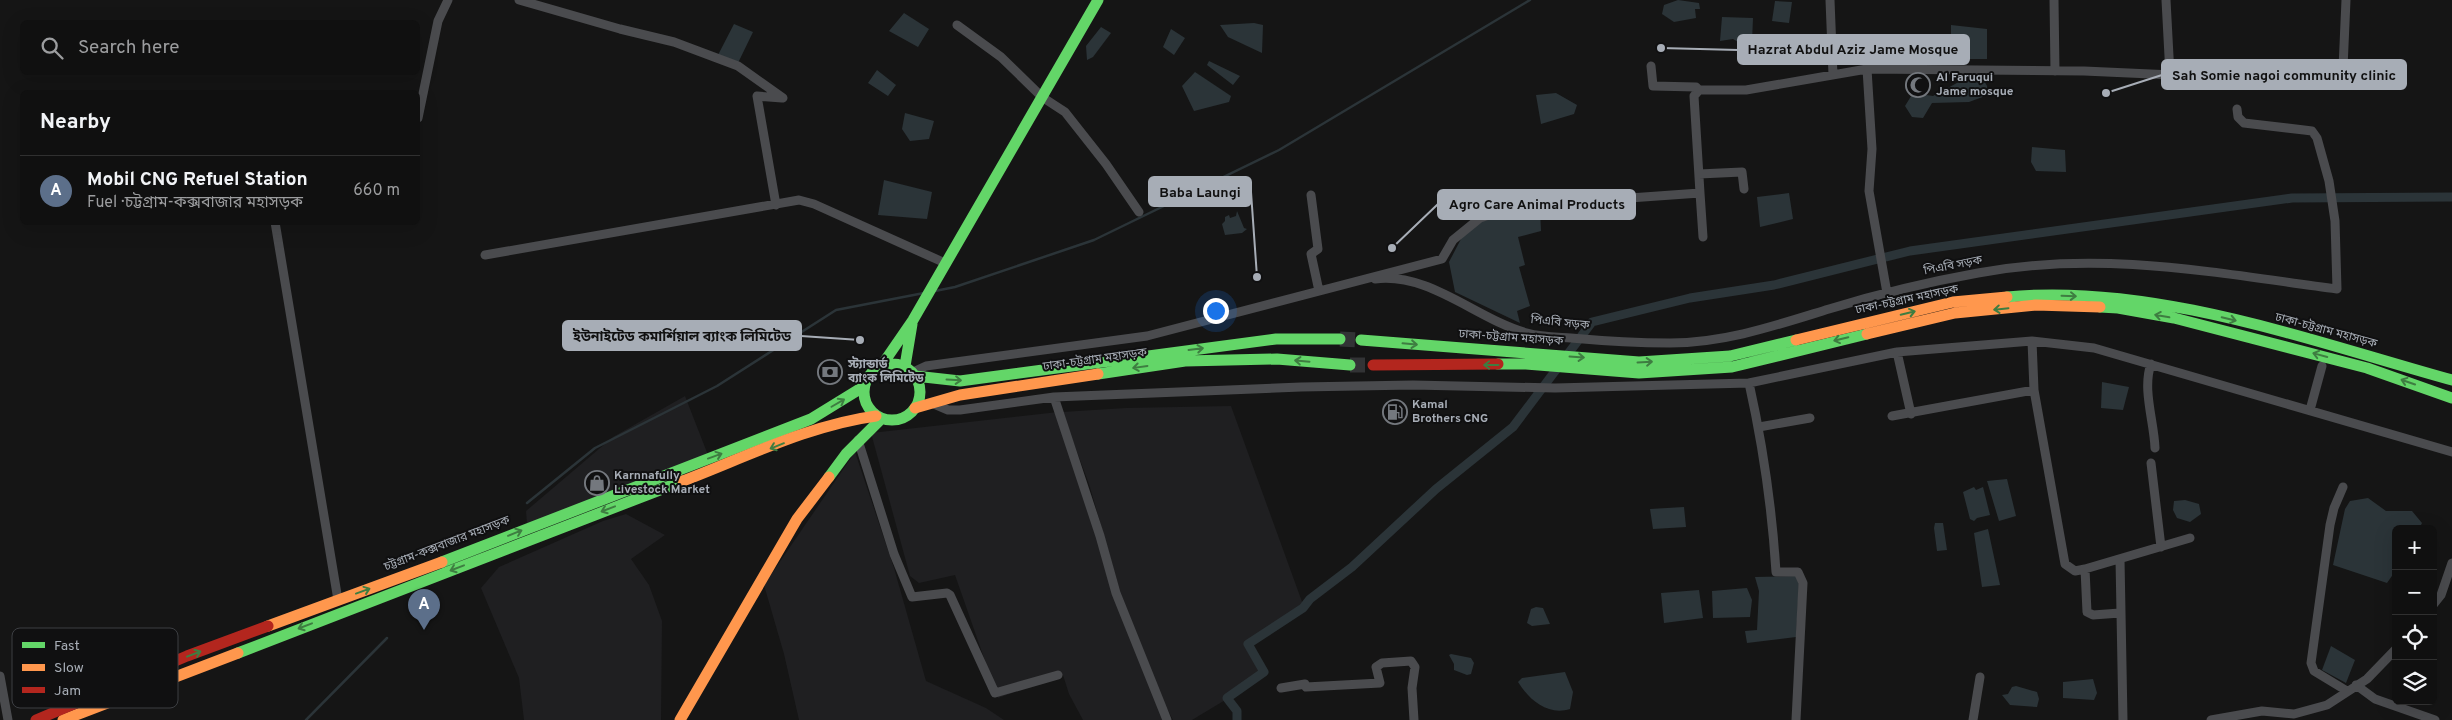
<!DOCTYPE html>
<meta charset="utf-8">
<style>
:root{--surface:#101010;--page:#191919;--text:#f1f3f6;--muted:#9c9d9f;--line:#303030;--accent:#b45309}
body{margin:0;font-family:Overpass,"Noto Sans Bengali",sans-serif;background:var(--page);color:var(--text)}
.controls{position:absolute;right:15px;bottom:15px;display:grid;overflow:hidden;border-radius:8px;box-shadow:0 5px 20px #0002}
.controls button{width:45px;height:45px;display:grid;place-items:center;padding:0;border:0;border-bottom:1px solid var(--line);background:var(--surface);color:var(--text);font:25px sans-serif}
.you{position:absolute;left:1215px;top:310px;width:18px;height:18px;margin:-12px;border:4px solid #fff;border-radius:50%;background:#1a73e8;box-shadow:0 0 0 8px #1a73e833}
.badge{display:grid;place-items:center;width:32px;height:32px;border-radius:50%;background:var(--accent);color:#fff;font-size:16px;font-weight:700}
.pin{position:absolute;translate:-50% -41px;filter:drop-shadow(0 1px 2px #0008)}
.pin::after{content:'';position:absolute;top:26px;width:18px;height:15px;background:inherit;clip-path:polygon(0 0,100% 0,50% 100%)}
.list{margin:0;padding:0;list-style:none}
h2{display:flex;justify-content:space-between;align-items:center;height:65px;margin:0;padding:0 20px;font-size:21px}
h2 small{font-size:16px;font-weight:400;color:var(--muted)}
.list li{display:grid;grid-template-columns:32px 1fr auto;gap:15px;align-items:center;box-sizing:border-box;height:70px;padding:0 20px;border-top:1px solid var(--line)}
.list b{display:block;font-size:19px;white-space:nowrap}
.list p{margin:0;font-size:16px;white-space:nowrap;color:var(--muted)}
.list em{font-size:16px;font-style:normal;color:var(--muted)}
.icon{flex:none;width:28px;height:28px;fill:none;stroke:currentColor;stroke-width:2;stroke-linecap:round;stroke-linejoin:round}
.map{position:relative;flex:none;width:2452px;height:720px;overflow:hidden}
.search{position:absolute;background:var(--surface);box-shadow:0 5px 20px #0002;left:20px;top:20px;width:400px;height:55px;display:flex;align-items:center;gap:12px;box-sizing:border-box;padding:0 18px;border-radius:8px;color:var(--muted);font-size:19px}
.panel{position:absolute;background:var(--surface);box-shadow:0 5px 20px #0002;left:20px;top:90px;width:400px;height:135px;border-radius:8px}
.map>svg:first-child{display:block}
.built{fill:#1f1f21}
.water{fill:#2b3438}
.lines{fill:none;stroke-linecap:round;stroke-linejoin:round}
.stream{stroke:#2b3438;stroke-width:2.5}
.canal{stroke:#2b3438;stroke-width:9}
.highway-tunnel{stroke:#323335;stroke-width:15;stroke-dasharray:15 8;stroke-linecap:butt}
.street{stroke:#4a4b4e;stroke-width:9}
.fast{stroke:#63d668;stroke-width:11}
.slow{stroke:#ff974d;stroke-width:11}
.jam{stroke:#b3261e;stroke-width:11}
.oneway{stroke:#3e7d41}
.labels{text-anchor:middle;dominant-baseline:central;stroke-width:4;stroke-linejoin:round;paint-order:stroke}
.poi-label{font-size:12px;font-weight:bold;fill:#a7adb6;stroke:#101011;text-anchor:start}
.street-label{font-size:12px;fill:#a7adb6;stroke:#101011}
.key{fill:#101011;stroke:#3d3f43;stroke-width:1}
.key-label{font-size:14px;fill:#a7adb6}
.leader{fill:none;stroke:#a7adb6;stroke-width:2}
.callout-dot{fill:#a7adb6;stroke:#101011;stroke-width:2}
.callout{fill:#a7adb6;stroke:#a7adb6;stroke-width:2}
.callout-label{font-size:14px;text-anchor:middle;font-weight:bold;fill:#111}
</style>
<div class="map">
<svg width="2452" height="720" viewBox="0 0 2452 720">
<rect width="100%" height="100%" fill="#151515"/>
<path class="built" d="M685,396L708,455L527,524L526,511L613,437Z
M1231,406L1305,610L1247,648L1265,676L1192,720H1173L1163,701L1120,591L1089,484L1062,412L1126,408Z
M1058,412L1110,573L1168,720H1083L1069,694L1063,675L998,698L955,575L919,583L910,576L871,433Z
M855,452L894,568L926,681L986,708L1004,720H799L784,654L764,585Z
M626,514L665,535L631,559L649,585L662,621L661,720H524L519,678L481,588L499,567L603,521Z"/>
<path class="water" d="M1678,0L1699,3L1700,9H1695L1696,18L1674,22L1662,14L1664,5Z
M1775,1L1792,2L1789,23L1772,21Z
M904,13L929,29L918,47L889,31Z
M1722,17L1753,18L1752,42L1745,46L1733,39L1720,41Z
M1254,23L1263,25L1262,53L1228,37L1220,25Z
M734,24L753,32L738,63L718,55Z
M1951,25L1987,29V59H1951Z
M1101,27L1111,33L1093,57L1087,60L1086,46Z
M1171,29L1185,38L1174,55L1163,47Z
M1209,61L1240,76L1233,85L1207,65Z
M877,70L896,85L888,96L868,83Z
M1195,72L1231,96L1229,102L1194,111L1182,86Z
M1966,78L1983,79L1987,86L1988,95L1969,102L1932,103L1923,118L1912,117L1905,106L1913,93L1933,96Z
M1556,93L1577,105L1574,114L1541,124L1536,95Z
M905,113L934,121L929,139L910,141L902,129Z
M2032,147L2065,150L2066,172L2036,171L2031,162Z
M884,180L932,192L927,219L878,215Z
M1789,193L1793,219L1760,227L1757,197Z
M1540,210L1541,231L1518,237L1525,265L1519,267L1530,306L1517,311L1520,323L1455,292L1449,262L1462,237L1482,221Z
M1237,211L1244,228L1247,229L1242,233L1225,235L1222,224L1225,221V217L1229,215L1230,218L1236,216Z
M2102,382L2129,387L2123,410L2101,408Z
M2007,479L2016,516L1999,521L1987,481Z
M1974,487L1976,490L1983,487L1990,515L1977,518L1974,521L1970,519L1963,492Z
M2368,498L2386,511H2412L2422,523L2419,529H2396V570L2387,583L2333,565L2345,509L2350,501Z
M2185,500L2199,504L2201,514L2190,522L2177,518L2173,510L2174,501Z
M1684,507L1686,527L1653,529L1650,509Z
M1935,523H1943L1947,550L1937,551L1934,528Z
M1988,529L2000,585L1982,587L1974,533Z
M1796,576L1799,584L1796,637L1747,643L1745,631L1757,630L1759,591L1755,577Z
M1747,588L1752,600L1750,617L1713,618L1712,591Z
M1699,590L1703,618L1664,623L1661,593Z
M1536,607L1543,608L1550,624L1532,626L1527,623L1531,609Z
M2331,646L2355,660L2346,683L2322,670Z
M1451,654L1471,658L1474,663L1471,674L1467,675L1454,670V664L1449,655Z
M1565,672L1573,692L1570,709C1548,716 1529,700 1518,682L1522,678Z
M2093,679L2097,693L2094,700L2063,698V682Z
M2016,686L2037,692L2039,699L2037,707L2010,705L2002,695L2008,694L2012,687Z"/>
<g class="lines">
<path class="stream" d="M935,291L955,287L1094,240L1279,150L1530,0
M527,503L595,448L717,386L836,310L924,293
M306,720L387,638"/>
<path class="canal" d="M1237,720V711L1227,698L1264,672L1248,644L1303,608L1310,599L1352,567L1436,489L1513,427L1592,322L1690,298L1774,285L1910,251L2292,198L2452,197"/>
<path class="highway-tunnel" d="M1340,339L1361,340
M1350,365H1373"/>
<path class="street" d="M519,0L620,29L674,42L738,66L783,98
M1830,0L1833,75
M2054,0L2055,71
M2166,0L2170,75
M957,25L1001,57L1042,97L1065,112L1106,164L1139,212
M1651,66L1653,86L1696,87L1699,90
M1867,69L1872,149L1869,191L1887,293
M418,118L438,21L448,0
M1699,174L1742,172L1744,189
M1700,193L1703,237
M1311,195L1318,249L1311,254L1319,291
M776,205L757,96L782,98
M275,222L338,600
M485,255L799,200L814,204L945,263
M1375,279C1430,272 1476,319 1527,333C1541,337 1557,337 1571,338C1604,341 1637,343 1670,343C1725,343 1777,325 1829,309C1878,294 1928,282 1978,273C2101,250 2216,273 2337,289L2335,221L2329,181L2317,138L2312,131L2304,130L2244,123L2238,117L2237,109
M2032,341L2034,390
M1897,352L1911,414
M2151,364C2142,389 2154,421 2155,448
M913,372L926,366L1147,336L1442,259L1453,240L1480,218L1516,206L1700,193L1694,96L1699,90H1746L1867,69L2084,71L2240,78H2334L2341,75L2343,68L2346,0
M1749,383C1763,446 1772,507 1776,572H1798L1803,583L1796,720
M1054,397L1100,536L1116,593L1167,720
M934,404L948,410H960L1054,397L1301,387L1413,385L1555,388L1749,383L1897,352L2032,341L2094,348L2452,452
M2310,410L2322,366
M1892,416L2034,390L2065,564L2075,571L2085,569L2190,538
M1759,427L1810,418
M858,440L894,554L912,597L947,593L950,595L995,693L1058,675
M2151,463L2161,547
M2343,487L2334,508L2330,525L2311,663L2314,671L2347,691
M2120,559L2123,720
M2085,569L2087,612L2093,615L2120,613
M2433,605L2441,595L2452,563
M0,676L8,720
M2356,685L2375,699L2435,720
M1281,688L1305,684L1306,687L1380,683L1376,667L1382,663L1411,661L1415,667L1412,688L1414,720
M1973,720L1980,677
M2211,720L2262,711L2294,714L2327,705L2367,679L2396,649"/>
<path class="fast" d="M2007,297C2154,283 2311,341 2452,380
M2100,307L2118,308L2174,318L2367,368L2452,398
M1361,340L1639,362L1730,356L1796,340
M864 392a28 28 0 1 1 56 0a28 28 0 1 1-56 0Z
M1498,364H1526L1639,373L1732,367L1867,334
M882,365L913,320L1098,0
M905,366L912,324
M1098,374L1185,361L1277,359L1350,365
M915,376L960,381L1276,339H1340
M829,477L846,454L881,419
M442,562L811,419L863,387
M238,653L683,481"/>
<path class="slow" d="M1867,334L1955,313L2036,305L2100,307
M1796,340L1953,302L2007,297
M915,408L960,395L1098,374
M683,481C746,457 809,425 876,416
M268,626L442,562
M63,720L238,653
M680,720L797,519L829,477"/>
<path class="jam" d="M1373,365L1498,364
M36,720L187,656L268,626"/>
</g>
<defs><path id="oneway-shaft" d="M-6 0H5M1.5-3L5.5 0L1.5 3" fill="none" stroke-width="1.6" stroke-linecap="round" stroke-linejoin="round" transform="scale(1.25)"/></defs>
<g class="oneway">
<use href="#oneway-shaft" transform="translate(2069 296) rotate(2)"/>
<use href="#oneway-shaft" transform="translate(2001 309) rotate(174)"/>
<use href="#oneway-shaft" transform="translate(1908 313) rotate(-13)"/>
<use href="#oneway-shaft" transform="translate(2162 316) rotate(-170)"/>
<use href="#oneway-shaft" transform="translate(2229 319) rotate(13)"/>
<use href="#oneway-shaft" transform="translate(1841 339) rotate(167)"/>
<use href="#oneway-shaft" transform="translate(1410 344) rotate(5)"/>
<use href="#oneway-shaft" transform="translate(1196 349) rotate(-7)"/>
<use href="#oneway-shaft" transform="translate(2320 355) rotate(-165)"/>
<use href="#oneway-shaft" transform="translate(1577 357) rotate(4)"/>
<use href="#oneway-shaft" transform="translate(1302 361) rotate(-175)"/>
<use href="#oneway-shaft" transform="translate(1645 362) rotate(-3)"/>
<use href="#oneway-shaft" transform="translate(1491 365) rotate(180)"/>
<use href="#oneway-shaft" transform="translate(1140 367) rotate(172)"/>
<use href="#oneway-shaft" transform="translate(954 380) rotate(3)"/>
<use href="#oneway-shaft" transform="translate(2408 382) rotate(-161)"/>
<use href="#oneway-shaft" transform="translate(838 403) rotate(-30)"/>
<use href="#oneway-shaft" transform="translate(777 446) rotate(158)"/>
<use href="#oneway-shaft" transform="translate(715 456) rotate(-20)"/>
<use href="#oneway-shaft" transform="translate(608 509) rotate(159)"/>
<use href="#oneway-shaft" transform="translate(515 533) rotate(-22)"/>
<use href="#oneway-shaft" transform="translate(457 568) rotate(159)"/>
<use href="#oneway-shaft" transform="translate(363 591) rotate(-20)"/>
<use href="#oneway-shaft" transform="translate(305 626) rotate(159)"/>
<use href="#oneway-shaft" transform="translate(194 654) rotate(-21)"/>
</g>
<defs>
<symbol id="mosque-ring" viewBox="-11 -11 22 22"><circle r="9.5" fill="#101011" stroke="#74787e" stroke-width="1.5"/><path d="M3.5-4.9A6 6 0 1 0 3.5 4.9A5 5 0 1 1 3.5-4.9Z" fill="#74787e"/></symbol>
<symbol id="bank-ring" viewBox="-11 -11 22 22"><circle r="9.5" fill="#101011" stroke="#74787e" stroke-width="1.5"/><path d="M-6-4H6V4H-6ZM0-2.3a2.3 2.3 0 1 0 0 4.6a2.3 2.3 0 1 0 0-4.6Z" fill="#74787e"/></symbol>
<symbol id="fuel-ring" viewBox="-11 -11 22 22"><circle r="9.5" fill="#101011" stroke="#74787e" stroke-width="1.5"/><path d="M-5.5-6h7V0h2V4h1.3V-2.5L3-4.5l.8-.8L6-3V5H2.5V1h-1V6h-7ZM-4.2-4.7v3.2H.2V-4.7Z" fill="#74787e"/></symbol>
<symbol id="shop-ring" viewBox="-11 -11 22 22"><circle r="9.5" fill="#101011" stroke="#74787e" stroke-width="1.5"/><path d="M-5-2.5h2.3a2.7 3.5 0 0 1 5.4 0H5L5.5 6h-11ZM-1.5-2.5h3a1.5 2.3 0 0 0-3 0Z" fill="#74787e"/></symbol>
</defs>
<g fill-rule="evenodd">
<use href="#mosque-ring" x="1904" y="71" width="28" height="28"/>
<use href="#bank-ring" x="816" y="358" width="28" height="28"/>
<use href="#fuel-ring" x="1381" y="398" width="28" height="28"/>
<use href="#shop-ring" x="583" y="469" width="28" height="28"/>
</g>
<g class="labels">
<g class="poi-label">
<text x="1936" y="78">Al Faruqui<tspan x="1936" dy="14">Jame mosque</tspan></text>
<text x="848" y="365">স্ট্যান্ডার্ড<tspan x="848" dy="14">ব্যাংক লিমিটেড</tspan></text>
<text x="1412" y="405">Kamal<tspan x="1412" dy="14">Brothers CNG</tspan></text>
<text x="614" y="476">Karnnafully<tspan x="614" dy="14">Livestock Market</tspan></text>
</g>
<g class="street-label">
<text transform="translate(1953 266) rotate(-11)">পিএবি সড়ক</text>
<text transform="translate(1907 300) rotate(-12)">ঢাকা-চট্টগ্রাম মহাসড়ক</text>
<text transform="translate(1560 323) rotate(6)">পিএবি সড়ক</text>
<text transform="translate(2326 331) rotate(15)">ঢাকা-চট্টগ্রাম মহাসড়ক</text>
<text transform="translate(1511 338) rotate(4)">ঢাকা-চট্টগ্রাম মহাসড়ক</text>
<text transform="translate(1095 360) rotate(-8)">ঢাকা-চট্টগ্রাম মহাসড়ক</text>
<text transform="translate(447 544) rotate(-21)">চট্টগ্রাম-কক্সবাজার মহাসড়ক</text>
</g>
</g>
<rect x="12" y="628" width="166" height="80" rx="8" class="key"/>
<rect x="22" y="642" width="23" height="6" fill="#63d668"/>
<rect x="22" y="664" width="23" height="7" fill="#ff974d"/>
<rect x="22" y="687" width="23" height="6" fill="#b3261e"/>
<g class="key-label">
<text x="54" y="650">Fast</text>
<text x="54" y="672">Slow</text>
<text x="54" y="695">Jam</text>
</g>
<path class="leader" d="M1661 48L1738 50M2106 93L2162 75M1257 277L1251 192M1392 248L1438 204M860 340L801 336"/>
<g class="callout-dot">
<circle cx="1661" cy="48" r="5"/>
<circle cx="2106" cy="93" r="5"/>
<circle cx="1257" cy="277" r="5"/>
<circle cx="1392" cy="248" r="5"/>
<circle cx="860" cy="340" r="5"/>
</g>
<g class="callout">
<rect x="1738" y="35" width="231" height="29" rx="5"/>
<rect x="2162" y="60" width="244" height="29" rx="5"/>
<rect x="1149" y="177" width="102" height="29" rx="5"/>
<rect x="1438" y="190" width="197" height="29" rx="5"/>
<rect x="563" y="321" width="238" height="29" rx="5"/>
</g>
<g class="callout-label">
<text x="1853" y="54">Hazrat Abdul Aziz Jame Mosque</text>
<text x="2284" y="80">Sah Somie nagoi community clinic</text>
<text x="1200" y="197">Baba Laungi</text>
<text x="1537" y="209">Agro Care Animal Products</text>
<text x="682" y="341">ইউনাইটেড কমার্শিয়াল ব্যাংক লিমিটেড</text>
</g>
</svg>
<div class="controls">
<button>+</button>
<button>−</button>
<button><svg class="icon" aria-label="locate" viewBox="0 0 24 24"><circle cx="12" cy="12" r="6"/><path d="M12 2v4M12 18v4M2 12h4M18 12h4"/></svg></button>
<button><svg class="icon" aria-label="layers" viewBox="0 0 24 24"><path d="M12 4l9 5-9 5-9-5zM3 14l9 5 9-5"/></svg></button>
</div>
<div class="you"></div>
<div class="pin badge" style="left:424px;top:630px;background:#5c6f8a">A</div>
<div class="search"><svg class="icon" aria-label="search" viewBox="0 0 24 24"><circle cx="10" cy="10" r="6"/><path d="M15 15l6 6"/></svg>Search here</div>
<section class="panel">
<h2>Nearby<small></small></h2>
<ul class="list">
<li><span class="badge" style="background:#5c6f8a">A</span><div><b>Mobil CNG Refuel Station</b><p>Fuel · চট্টগ্রাম-কক্সবাজার মহাসড়ক</p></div><em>660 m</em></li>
</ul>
</section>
</div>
